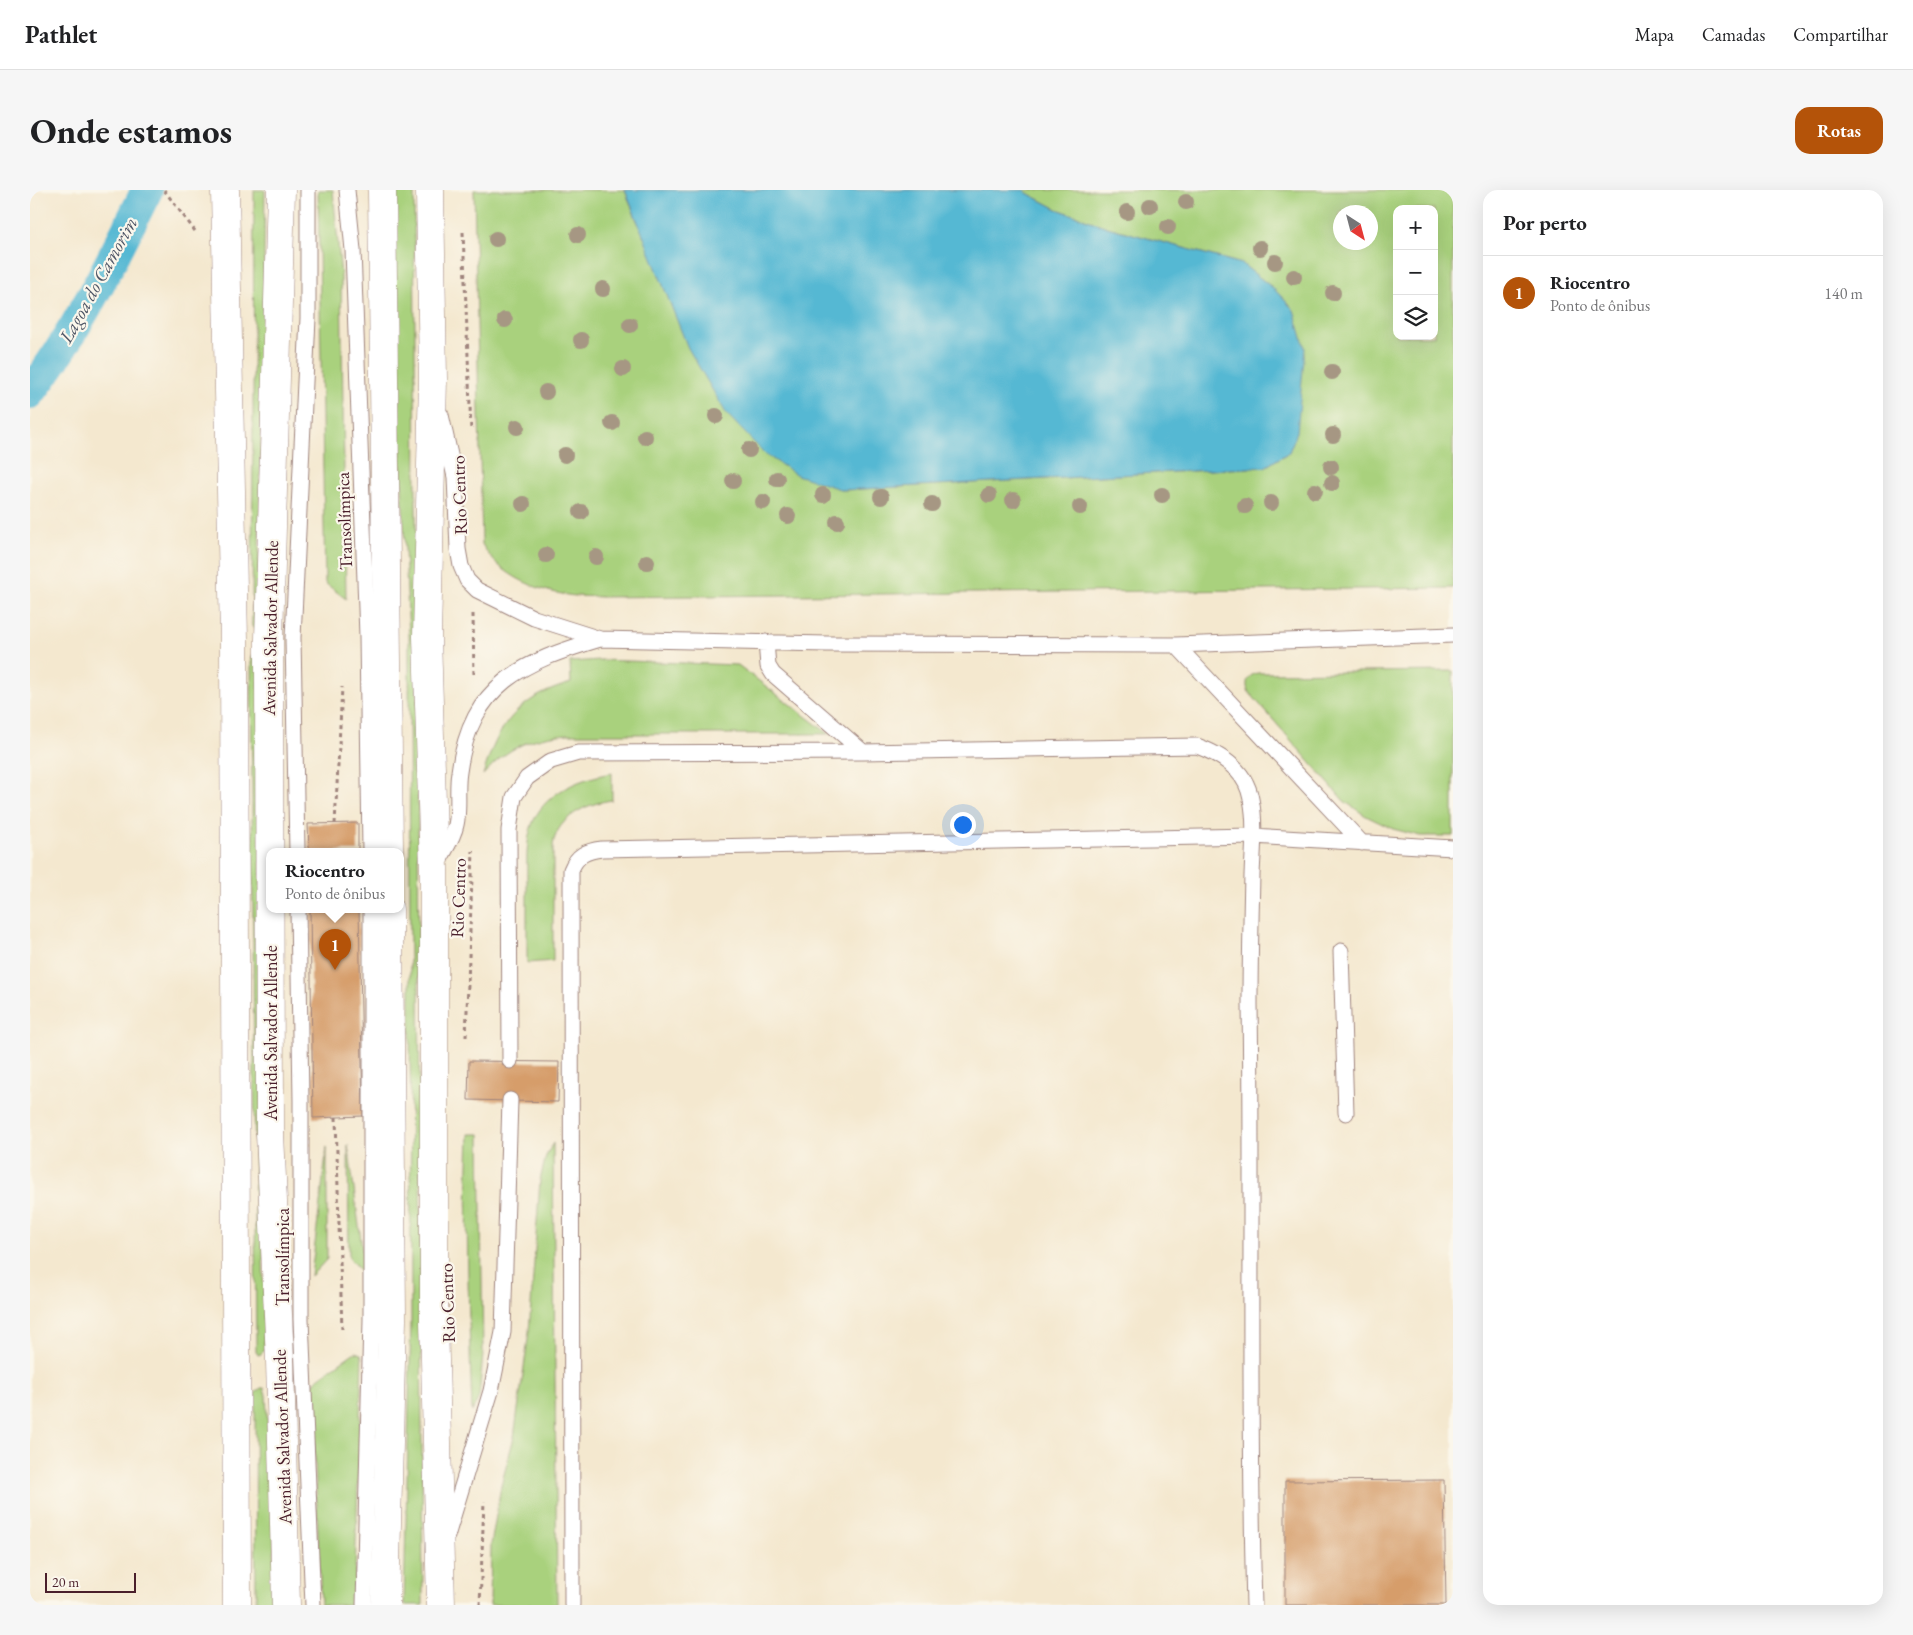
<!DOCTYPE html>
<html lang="pt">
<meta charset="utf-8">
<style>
:root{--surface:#fff;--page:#f6f6f6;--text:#202124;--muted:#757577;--line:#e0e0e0;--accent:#b45309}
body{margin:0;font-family:"EB Garamond",serif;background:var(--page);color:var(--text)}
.controls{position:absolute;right:15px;top:15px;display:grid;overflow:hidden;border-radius:10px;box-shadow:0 5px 20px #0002}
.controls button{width:45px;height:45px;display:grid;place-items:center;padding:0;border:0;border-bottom:1px solid var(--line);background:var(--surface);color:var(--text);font:25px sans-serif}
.compass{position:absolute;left:1303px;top:15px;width:45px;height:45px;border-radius:50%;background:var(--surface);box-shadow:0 5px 20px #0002;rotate:144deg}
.scale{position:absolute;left:15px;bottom:12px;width:91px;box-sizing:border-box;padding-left:5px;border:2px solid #4a1f2b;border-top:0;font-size:14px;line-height:18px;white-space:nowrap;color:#4a1f2b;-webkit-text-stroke:4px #fbf7ec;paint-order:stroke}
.you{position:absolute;left:932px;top:634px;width:18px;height:18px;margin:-12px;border:4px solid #fff;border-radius:50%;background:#1a73e8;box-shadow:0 0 0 8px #1a73e833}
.badge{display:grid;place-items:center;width:32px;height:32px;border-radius:50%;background:var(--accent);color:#fff;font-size:16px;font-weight:700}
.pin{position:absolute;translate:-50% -41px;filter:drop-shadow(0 1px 2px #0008)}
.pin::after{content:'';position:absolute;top:26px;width:18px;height:15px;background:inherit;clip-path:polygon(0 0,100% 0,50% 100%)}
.popup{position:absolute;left:236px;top:658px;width:138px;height:65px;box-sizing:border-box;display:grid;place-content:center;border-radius:10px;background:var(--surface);filter:drop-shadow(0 1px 4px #0005);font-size:16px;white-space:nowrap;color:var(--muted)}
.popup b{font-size:19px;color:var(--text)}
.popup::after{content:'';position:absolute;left:50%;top:100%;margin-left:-10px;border:10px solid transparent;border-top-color:var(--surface)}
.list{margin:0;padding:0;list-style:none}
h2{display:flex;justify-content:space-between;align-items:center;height:65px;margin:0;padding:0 20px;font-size:21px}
h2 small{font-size:16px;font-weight:400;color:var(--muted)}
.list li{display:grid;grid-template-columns:32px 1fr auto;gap:15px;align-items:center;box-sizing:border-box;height:75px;padding:0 20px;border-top:1px solid var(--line)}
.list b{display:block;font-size:19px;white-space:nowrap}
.list p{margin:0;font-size:16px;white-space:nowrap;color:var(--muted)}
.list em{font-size:16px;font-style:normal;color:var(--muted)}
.icon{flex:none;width:28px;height:28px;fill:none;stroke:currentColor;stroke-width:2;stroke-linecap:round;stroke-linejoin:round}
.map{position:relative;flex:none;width:1423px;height:1415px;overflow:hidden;border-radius:15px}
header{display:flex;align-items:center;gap:30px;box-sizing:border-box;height:70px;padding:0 25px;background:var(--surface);border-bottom:1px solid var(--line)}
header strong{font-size:24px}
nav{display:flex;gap:28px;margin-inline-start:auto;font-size:18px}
.intro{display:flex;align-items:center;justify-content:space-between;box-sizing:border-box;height:120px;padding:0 30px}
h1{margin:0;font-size:35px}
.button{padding:12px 22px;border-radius:15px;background:var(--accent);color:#fff;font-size:18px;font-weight:700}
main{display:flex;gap:30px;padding:0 30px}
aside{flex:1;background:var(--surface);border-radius:15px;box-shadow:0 5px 20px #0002}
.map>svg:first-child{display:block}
.green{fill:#a9d17d;stroke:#7a7854;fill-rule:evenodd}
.water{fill:#55b8d3;stroke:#506c7f}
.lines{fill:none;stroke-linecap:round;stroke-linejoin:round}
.canal{stroke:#55b8d3;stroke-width:32}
.building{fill:#d69d6b}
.lane-casing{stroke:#9f847d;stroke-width:17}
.primary-casing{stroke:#9f847d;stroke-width:29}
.highway-casing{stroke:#9f847d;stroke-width:29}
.path{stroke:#9f847d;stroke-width:3;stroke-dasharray:4 4;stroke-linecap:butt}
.lane{stroke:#fff;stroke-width:15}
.primary{stroke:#fff;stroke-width:28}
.highway{stroke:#fff;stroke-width:28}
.tree{fill:#a69783}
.labels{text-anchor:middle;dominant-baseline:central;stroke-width:4.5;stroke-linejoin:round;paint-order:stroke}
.street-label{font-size:18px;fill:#4a1f2b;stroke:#fbf7ec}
.water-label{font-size:19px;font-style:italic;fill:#4e5566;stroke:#fbf7ec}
</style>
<header>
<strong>Pathlet</strong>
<nav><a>Mapa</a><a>Camadas</a><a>Compartilhar</a></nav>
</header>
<div class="intro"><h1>Onde estamos</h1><a class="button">Rotas</a></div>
<main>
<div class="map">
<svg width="1423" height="1415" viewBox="0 0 1423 1415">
<rect width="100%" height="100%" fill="#fbf7ec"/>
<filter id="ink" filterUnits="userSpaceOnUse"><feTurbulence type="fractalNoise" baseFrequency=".02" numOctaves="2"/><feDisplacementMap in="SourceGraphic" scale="10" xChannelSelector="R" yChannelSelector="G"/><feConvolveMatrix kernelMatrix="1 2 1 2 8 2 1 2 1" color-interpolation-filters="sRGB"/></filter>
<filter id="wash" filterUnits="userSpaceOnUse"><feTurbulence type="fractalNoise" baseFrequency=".0096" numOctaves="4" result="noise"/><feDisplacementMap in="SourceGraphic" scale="20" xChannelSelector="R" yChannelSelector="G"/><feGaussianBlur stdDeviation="1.12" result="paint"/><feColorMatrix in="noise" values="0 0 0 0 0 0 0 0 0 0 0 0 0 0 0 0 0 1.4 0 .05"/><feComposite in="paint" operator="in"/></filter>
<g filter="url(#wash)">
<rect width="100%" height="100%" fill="#f4e8cf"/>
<path class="green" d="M224,0H235L228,438L225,440L222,436Z
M288,0H303L311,86L316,409L295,393Z
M363,0H384L393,1415H374L381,1129L379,446L362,79Z
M444,0H595L607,31L813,300L1235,277L1259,262L1264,120L1243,98L1212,74L1077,37L1027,19L997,3L994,0H1423V398L571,407C559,406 545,407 532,404C502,399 466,382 452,354ZM1367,19H1404V146H1367ZM1310,22H1340V52H1310Z
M226,464L229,469L234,1160L231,1164L228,1165L226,1161L221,467Z
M570,470L708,475L799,544H538C501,547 478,557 453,585C468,534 488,508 541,493L540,472Z
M1423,481V646H1390L1363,639L1336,626L1314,611L1218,501C1215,491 1218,485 1228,483Z
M582,583V610C560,613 533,624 525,647C523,651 523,658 523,663V771L497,773C497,748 497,722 497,696C497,676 495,651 503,632C516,601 552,588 582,583Z
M439,944H450L453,1164L449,1207L442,1222C439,1130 435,1037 439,944Z
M523,953L527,1415H460L461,1355L471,1296L484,1247L499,1142L510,990L516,966Z
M318,955L336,1087L319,1068Z
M297,957V1069L281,1086Z
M325,1162L331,1164L332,1167L324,1415H291L282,1196L288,1188Z
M231,1198H234L236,1205L247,1415H226L225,1206L226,1202Z"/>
<path class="water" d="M595,0H994L997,3L1027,19L1077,37L1212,74L1243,98L1264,120L1275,158L1267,242L1259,262L1235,277L813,300L767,285L735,264L696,223L658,158Z"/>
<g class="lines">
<path class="canal" d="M0,203C48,140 82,70 117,0"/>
</g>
<g id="blocks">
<path class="building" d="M328,633V661H279L278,634Z
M280,719H329L333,926L283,928Z
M439,871L529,872L528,912L438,910Z
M1414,1290L1416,1415H1255V1291Z"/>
</g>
</g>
<g filter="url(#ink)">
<use href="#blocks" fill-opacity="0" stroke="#9f847d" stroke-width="1"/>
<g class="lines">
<defs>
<path id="lane" d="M317,0L323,60L337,446L340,661
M411,225L425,287L428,359L431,376L437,390L447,400L504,428L570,449L797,454L1146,455L1423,445
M736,452L738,476L743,484L833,562
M1146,455L1332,653
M267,661L263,448L278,128V0
M408,673C414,661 423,649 426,635C430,618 426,600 429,582C441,493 493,472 570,449
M268,719L271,911V1129L283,1415
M1311,761L1316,923
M480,871L479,640L484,607L497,588L521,571L548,563L833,562L1167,556C1192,565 1216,580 1221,609C1226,633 1223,660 1222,685C1221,728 1220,771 1220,814C1223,1014 1218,1215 1224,1415
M417,1346L461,1201L473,1142L480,910
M334,1415L341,1130V719
M542,1415L541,680C547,665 556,661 572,659L1223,646L1423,658"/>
<path id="primary" d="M195,0L204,450L207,1415
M400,0L403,189L397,447L404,679V1129L411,1415"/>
<path id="highway" d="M251,0L239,449L240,943L250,1170L256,1415
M352,0L359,661
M355,1415L362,1130L359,719"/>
</defs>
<use href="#lane" class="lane-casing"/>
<use href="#primary" class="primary-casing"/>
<use href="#highway" class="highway-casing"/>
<path class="path" d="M134,0L165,41
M433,42L441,241
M443,424L444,488
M305,634L312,497
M436,847L443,661
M306,927L312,1142
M450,1415L454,1311"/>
<use href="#lane" class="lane"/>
<use href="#primary" class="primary"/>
<use href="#highway" class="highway"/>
</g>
<g class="tree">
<circle cx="1156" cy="12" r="8"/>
<circle cx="1120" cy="16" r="8"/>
<circle cx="1097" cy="22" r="8"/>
<circle cx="1138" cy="37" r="8"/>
<circle cx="548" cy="45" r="8"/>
<circle cx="466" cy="49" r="8"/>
<circle cx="1230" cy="58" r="8"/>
<circle cx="1245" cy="72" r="8"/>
<circle cx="1264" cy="87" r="8"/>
<circle cx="573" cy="99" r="8"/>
<circle cx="1303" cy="103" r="8"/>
<circle cx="475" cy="130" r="8"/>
<circle cx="600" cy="135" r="8"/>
<circle cx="551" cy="150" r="8"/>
<circle cx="593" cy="179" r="8"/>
<circle cx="1302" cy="182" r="8"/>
<circle cx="516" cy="202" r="8"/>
<circle cx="686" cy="226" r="8"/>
<circle cx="582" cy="233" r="8"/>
<circle cx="487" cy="237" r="8"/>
<circle cx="1303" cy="245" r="8"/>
<circle cx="615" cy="247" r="8"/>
<circle cx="719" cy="260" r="8"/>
<circle cx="535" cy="265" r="8"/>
<circle cx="1301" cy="277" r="8"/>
<circle cx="747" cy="289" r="8"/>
<circle cx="703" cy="291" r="8"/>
<circle cx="1302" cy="293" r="8"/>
<circle cx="1285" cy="301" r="8"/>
<circle cx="793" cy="305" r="8"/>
<circle cx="959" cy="305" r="8"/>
<circle cx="1132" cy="305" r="8"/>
<circle cx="851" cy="307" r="8"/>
<circle cx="983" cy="310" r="8"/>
<circle cx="733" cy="312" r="8"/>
<circle cx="1241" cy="313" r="8"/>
<circle cx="493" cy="314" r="8"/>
<circle cx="902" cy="314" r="8"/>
<circle cx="1215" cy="316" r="8"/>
<circle cx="1050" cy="317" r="8"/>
<circle cx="551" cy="322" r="8"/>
<circle cx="758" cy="326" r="8"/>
<circle cx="807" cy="332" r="8"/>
<circle cx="516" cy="365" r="8"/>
<circle cx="566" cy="367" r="8"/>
<circle cx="617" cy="372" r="8"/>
</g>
</g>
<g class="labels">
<g class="street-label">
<text transform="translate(429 305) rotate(-92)">Rio Centro</text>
<text transform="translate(314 331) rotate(-92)">Transolímpica</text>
<text transform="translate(240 438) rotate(-89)">Avenida Salvador Allende</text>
<text transform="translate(428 708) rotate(-88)">Rio Centro</text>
<text transform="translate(240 843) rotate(-90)">Avenida Salvador Allende</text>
<text transform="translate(252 1067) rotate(-90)">Transolímpica</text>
<text transform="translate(417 1113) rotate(-92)">Rio Centro</text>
<text transform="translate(252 1247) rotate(-92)">Avenida Salvador Allende</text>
</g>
<g class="water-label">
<text transform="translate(68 90) rotate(-61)">Lagoa do Camorim</text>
</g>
</g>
</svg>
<div class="controls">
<button>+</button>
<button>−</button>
<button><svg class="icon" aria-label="layers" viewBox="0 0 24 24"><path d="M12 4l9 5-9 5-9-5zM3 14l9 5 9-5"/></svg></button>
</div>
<svg class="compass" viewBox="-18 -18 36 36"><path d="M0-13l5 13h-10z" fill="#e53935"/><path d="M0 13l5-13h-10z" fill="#757577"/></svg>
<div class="scale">20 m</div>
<div class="you"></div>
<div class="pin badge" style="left:305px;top:780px">1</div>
<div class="popup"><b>Riocentro</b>Ponto de ônibus</div>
</div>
<aside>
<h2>Por perto<small></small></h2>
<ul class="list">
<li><span class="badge">1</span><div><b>Riocentro</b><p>Ponto de ônibus</p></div><em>140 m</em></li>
</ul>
</aside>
</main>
